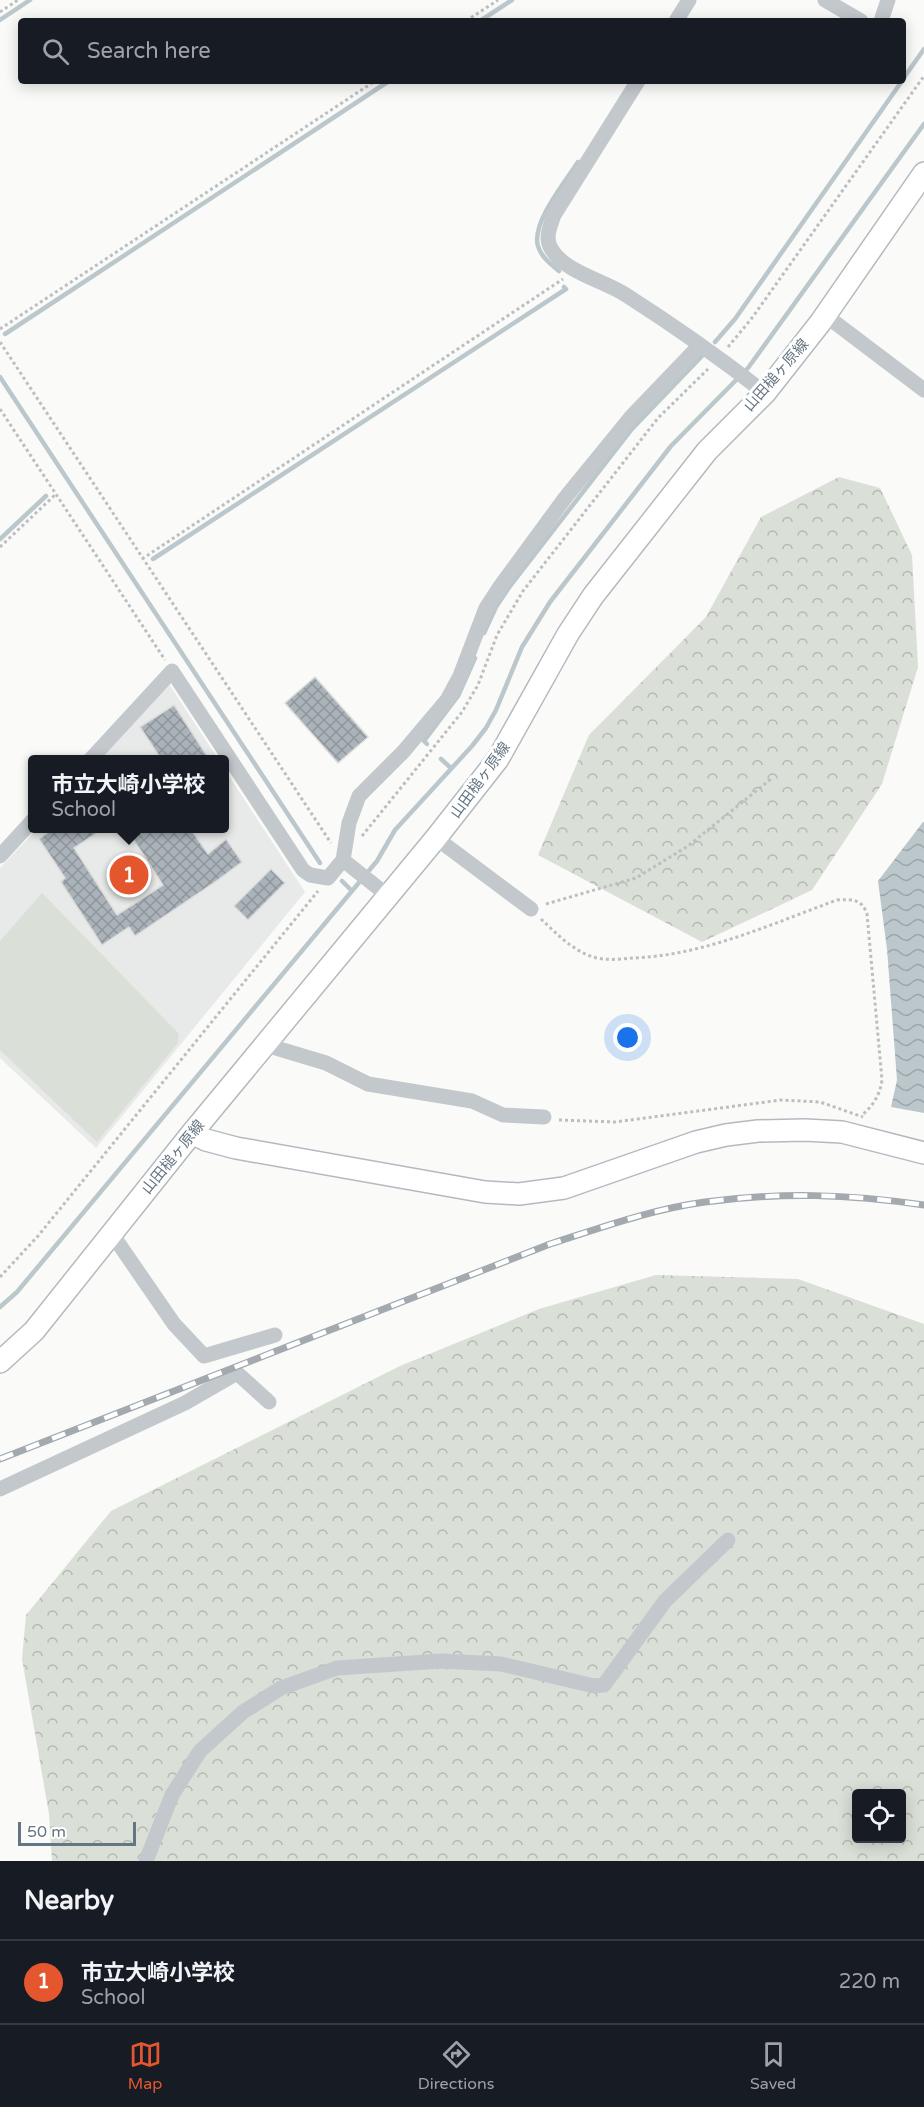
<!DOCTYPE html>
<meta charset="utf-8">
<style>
:root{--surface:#171b24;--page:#242831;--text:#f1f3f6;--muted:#9ea1a6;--line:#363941;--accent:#e4572e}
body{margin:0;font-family:"Varela Round","Noto Sans JP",sans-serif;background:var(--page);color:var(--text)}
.controls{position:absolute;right:18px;bottom:18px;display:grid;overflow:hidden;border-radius:6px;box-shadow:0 3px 15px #0003}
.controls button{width:54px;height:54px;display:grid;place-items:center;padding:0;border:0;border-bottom:2px solid var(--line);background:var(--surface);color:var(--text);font:30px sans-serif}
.scale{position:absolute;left:18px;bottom:15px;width:118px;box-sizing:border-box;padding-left:6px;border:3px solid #657683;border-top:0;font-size:16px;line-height:21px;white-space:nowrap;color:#657683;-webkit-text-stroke:4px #fff;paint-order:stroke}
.you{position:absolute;left:628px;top:1038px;width:21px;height:21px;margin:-15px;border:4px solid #fff;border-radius:50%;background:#1a73e8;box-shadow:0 0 0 9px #1a73e833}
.badge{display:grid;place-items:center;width:39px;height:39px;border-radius:50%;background:var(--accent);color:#fff;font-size:20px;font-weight:700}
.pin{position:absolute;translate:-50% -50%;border:3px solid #fff;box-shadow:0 2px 6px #0006}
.popup{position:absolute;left:28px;top:755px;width:201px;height:78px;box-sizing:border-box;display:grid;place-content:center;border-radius:6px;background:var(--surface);filter:drop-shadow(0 2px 4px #0005);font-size:20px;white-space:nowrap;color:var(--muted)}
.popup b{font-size:22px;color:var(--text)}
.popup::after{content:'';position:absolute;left:50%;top:100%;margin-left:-12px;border:12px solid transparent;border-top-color:var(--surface)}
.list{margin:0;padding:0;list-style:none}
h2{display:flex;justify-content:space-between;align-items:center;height:78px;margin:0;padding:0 24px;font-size:26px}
h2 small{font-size:20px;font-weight:400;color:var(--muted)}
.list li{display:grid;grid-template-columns:39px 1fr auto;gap:18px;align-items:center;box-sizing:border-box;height:84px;padding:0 24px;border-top:2px solid var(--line)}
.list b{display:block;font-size:22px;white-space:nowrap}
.list p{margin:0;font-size:20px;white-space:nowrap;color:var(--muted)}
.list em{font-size:20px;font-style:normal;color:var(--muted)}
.icon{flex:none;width:33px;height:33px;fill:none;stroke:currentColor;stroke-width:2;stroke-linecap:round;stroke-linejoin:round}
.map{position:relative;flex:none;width:924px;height:1861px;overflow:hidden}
.search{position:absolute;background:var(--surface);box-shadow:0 3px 15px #0003;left:18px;right:18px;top:18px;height:66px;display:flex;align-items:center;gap:15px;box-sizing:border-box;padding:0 21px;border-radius:6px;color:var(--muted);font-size:22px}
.sheet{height:162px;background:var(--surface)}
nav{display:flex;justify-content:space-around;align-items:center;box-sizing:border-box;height:84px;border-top:2px solid var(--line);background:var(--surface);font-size:16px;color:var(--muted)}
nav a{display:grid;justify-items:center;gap:3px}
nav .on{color:var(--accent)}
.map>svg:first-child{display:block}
.built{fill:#e8e9e9}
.forest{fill:url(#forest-crowns);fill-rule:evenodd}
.park{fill:#dadfd7}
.water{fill:url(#water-waves)}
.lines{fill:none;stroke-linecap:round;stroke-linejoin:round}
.stream{stroke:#bbc7cb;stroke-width:4.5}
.building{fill:url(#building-cross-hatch);stroke:#dcdcda;stroke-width:1.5}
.secondary-casing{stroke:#b3babf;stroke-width:24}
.path{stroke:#bbbfc2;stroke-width:3;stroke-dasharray:3 3;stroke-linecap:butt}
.street{stroke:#c3c8cc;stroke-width:15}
.secondary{stroke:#fff;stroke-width:21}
.rail-casing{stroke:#a2aab0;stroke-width:7}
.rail{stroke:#fff;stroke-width:4.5;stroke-dasharray:14;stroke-linecap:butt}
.labels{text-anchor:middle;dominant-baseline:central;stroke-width:6;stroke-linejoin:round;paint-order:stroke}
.street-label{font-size:15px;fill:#657683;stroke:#fff}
</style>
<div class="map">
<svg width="924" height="1861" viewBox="0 0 924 1861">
<defs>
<pattern id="forest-crowns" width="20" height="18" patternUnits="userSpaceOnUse" patternTransform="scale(1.5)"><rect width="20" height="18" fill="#dadfd7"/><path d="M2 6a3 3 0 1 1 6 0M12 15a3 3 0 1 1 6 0" fill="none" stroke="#b4b9b4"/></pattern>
<pattern id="water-waves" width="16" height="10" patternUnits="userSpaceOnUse" patternTransform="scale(1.5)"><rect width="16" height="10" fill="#bbc7cb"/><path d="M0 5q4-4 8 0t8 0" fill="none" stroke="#9ca6aa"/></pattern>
<pattern id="building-cross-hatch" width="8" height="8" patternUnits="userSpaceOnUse" patternTransform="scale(1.5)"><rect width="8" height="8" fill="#aab3b9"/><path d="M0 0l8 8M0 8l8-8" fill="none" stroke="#8e969c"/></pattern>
</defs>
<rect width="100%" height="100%" fill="#fafaf8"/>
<path class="built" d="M169,684L218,759L100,760Z
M225,770L305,892L96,1148L0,1058V868L37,829L225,828Z"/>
<path class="forest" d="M839,477L880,488L912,555L918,667L882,784L812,890L702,942L538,855L589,735L706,617L761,517Z
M656,1275L798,1279L924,1324V1861H52L49,1814L22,1659L26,1615L111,1511L400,1366L539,1309ZM856,1794H902V1838H856Z"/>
<path class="park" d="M42,893L179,1034L177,1044L97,1142L0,1050V941Z"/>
<path class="water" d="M923,822H924V1113L891,1107L897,1080L887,949L878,881Z"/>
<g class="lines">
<path class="stream" d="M0,20L30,0
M480,21L512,0
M903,79L924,49
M559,271C551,264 541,257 538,246C531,223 566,181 578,162
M5,334L389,81
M715,342L735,319L902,81
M0,377L320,863
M0,539L46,496
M153,559L566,289L564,287
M484,633L496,607L510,586L631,430L702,356
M427,744L424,741L458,696L475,658
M441,759L451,768
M342,881L351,890
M0,1307L17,1292L377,861L395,830L472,746L486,728L496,710L522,647L550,602L671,446L748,368L924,124"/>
</g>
<path class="building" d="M315,677L368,737L338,763L285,703Z
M174,705L209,759H161L140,727Z
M54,828H104L74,848L117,915L163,885L126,828H190L208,854L226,839L242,862L215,882L135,936L129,927L102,945L61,882L65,878L39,839Z
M271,869L285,883L248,920L234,906Z"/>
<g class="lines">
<defs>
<path id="secondary" d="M192,1133L206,1140L236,1148L485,1192L519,1194L564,1188L696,1142L726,1135L758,1131L805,1130L842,1132L924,1153
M0,1362L34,1331L192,1133L436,838L498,759L568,634L593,596L707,451L765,393L820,323L924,173"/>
</defs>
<use href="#secondary" class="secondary-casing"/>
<path class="path" d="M0,12L18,0
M466,21L498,0
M0,329L375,81
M0,342L331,843
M728,347L752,318L924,76
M0,409L165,660
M0,547L56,494
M142,559L563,279
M362,836L462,712L478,685L497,635L523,591L658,418L708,369
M546,904L636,878L688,846L771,779
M541,919C557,934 572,950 593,957C606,961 621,959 634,958C705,955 771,924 837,900C852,899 862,899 867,914L882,1080C880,1095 873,1106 861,1116
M559,1120L615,1122L781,1100L820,1102L863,1117
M0,1277L38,1236L318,891"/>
<path class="street" d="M825,0L861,21
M676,21L689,0
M881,21L888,0
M638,81L554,215C550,227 544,239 552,250C565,272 605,281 626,295C673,325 720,358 765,393
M825,315L924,390
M90,760L172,671L303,870L310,875L328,878L343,860L349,823L359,796L403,752L447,700L460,676L486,608L499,588L565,498L631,417L699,346
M436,838L531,909
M0,856L33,820
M343,860L387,895
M266,1045L326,1063L368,1084L472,1101L503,1115L544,1117
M112,1234L174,1324L204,1356L275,1335
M0,1489L185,1403L237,1373L269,1402
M146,1861L172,1795L200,1751L243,1712L281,1688L337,1668L441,1661L501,1664L594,1686L604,1685L665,1601L728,1540"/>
<use href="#secondary" class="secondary"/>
<defs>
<path id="rail" d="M0,1459L550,1244C600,1228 652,1209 705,1202C781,1192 848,1194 924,1205"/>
</defs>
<use href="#rail" class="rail-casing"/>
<use href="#rail" class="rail"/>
</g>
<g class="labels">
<g class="street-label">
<text transform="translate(776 375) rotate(-49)">山田槌ヶ原線</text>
<text transform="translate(480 780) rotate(-54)">山田槌ヶ原線</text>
<text transform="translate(173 1157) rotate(-51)">山田槌ヶ原線</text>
</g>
</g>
</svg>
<div class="controls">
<button><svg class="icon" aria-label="locate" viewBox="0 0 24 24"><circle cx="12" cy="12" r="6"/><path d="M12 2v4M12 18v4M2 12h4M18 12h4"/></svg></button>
</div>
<div class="scale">50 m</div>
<div class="you"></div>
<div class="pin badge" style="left:129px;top:875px">1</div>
<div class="popup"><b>市立大崎小学校</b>School</div>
<div class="search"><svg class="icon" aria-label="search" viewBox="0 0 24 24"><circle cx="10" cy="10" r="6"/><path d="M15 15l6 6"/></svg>Search here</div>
</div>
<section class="sheet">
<h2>Nearby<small></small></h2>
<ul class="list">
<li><span class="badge">1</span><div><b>市立大崎小学校</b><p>School</p></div><em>220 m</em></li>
</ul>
</section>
<nav>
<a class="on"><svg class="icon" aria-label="map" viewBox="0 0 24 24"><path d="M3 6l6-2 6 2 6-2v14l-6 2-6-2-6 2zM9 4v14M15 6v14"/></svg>Map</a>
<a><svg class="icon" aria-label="directions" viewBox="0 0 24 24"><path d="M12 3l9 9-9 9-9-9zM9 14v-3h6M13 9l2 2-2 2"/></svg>Directions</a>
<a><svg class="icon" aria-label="saved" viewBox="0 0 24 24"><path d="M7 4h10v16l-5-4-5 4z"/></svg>Saved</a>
</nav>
